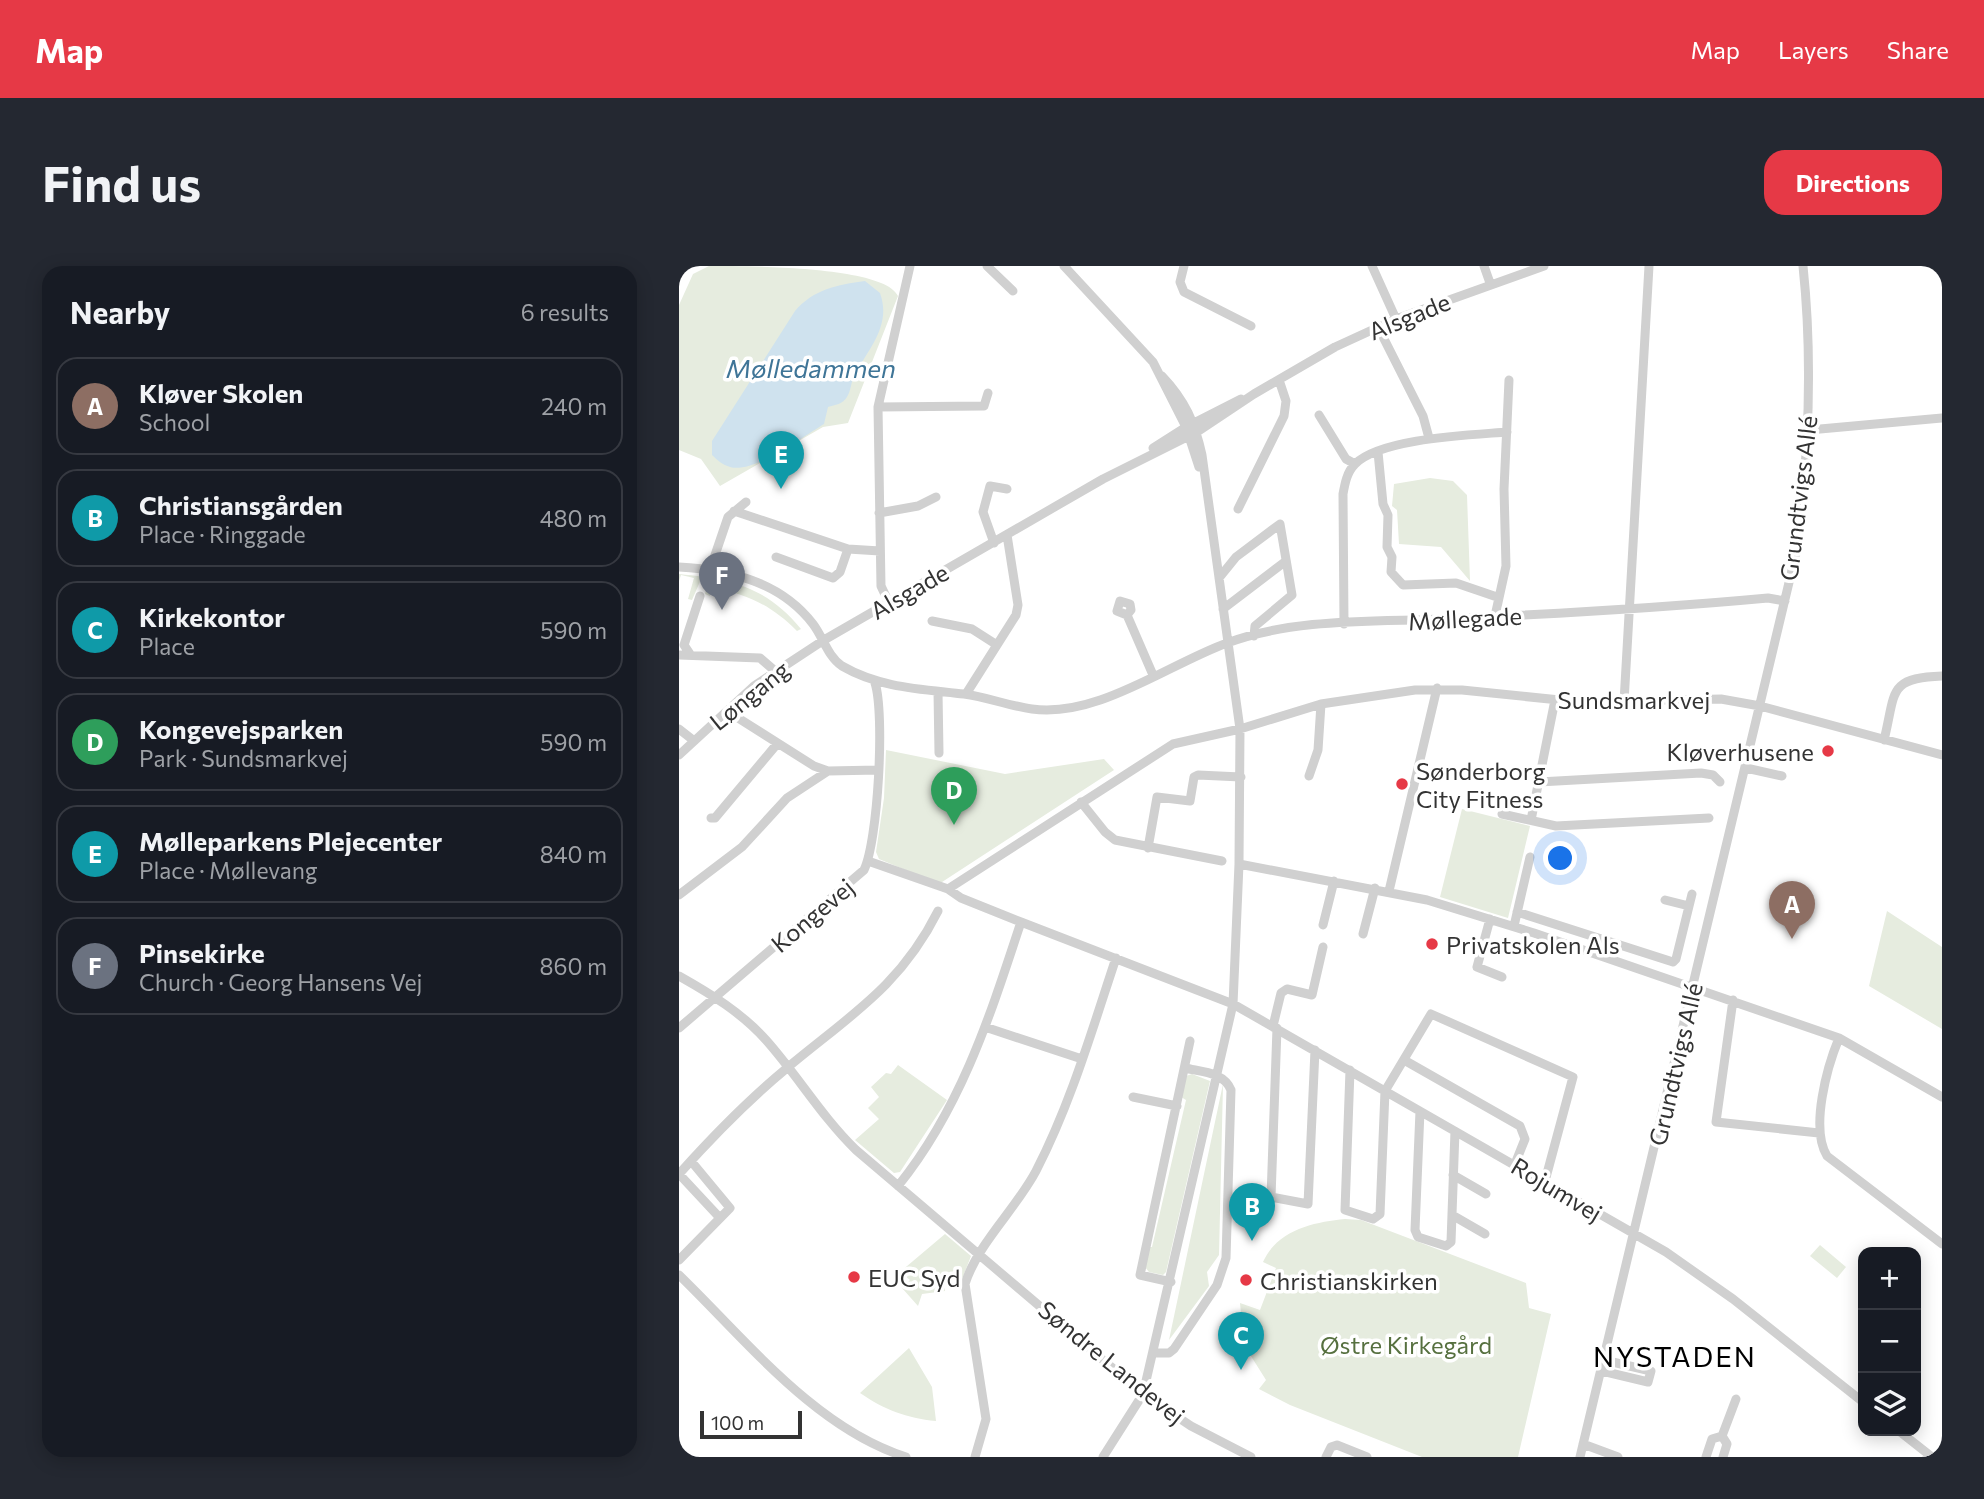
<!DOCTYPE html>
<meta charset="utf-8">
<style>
:root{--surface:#171b24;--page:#242831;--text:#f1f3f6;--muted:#9ea1a6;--line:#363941;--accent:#e63946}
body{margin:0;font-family:Commissioner,sans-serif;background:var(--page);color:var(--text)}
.controls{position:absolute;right:21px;bottom:21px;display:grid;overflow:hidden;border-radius:14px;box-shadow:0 4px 18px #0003}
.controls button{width:63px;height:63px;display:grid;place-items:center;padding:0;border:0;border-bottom:2px solid var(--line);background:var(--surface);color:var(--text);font:35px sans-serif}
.scale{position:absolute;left:21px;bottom:18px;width:102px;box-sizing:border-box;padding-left:7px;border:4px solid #333;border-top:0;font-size:19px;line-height:24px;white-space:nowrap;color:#333;-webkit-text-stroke:5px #fff;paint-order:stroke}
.you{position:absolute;left:882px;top:593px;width:24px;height:24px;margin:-18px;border:5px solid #fff;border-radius:50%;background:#1a73e8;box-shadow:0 0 0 10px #1a73e833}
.badge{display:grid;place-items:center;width:46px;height:46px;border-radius:50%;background:var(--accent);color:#fff;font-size:23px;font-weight:700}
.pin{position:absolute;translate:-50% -58px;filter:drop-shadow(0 2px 4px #0008)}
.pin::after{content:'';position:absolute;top:37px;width:24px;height:21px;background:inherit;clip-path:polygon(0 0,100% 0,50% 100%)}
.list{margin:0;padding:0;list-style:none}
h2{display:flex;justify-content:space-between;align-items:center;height:91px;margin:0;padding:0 28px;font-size:30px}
h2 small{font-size:23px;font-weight:400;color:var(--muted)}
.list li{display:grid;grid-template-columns:46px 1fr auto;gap:21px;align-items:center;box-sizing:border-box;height:98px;margin:0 14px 14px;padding:0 14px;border:2px solid var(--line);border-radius:21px}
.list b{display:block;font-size:26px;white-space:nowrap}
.list p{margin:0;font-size:23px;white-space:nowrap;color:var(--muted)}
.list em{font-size:23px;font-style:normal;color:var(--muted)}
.icon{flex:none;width:38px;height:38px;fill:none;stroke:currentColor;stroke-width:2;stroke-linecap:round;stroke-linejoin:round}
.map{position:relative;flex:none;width:1263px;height:1191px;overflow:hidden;border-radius:21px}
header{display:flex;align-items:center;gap:42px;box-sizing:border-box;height:98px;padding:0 35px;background:var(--accent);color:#fff}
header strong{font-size:33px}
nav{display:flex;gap:38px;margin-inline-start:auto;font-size:24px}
.intro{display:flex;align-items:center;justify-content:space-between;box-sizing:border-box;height:168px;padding:0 42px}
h1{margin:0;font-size:49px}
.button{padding:18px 32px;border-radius:21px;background:var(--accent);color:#fff;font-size:24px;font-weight:700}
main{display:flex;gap:42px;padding:0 42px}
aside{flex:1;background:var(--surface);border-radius:21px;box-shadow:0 4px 18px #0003}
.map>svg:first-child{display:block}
.green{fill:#e6ecdf}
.water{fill:#cfe2ee}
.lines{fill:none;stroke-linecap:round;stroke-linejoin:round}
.minor{stroke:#d0d0d0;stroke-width:9}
.poi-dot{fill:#e63946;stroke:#fff;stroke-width:2.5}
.labels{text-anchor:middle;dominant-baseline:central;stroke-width:7;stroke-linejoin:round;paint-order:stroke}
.street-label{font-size:24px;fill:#333;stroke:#fff}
.poi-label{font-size:24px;fill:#333;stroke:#fff;text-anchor:start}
.park-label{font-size:24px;fill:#56703f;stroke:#fff}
.water-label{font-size:26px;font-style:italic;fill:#3f7597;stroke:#fff}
.quarter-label{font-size:28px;letter-spacing:2px;fill:#000;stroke:#fff}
</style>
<header>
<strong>Map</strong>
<nav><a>Map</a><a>Layers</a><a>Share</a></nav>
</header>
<div class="intro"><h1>Find us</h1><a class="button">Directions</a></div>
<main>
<aside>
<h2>Nearby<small>6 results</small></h2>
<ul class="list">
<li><span class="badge" style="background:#8d6e63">A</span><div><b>Kløver Skolen</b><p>School</p></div><em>240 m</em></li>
<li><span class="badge" style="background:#0f9aa8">B</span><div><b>Christiansgården</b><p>Place · Ringgade</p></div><em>480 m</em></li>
<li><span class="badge" style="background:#0f9aa8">C</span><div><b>Kirkekontor</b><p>Place</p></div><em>590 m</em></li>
<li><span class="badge" style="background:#2e9e5b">D</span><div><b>Kongevejsparken</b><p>Park · Sundsmarkvej</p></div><em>590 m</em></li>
<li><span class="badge" style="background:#0f9aa8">E</span><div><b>Mølleparkens Plejecenter</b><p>Place · Møllevang</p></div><em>840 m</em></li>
<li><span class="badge" style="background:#6b7280">F</span><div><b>Pinsekirke</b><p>Church · Georg Hansens Vej</p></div><em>860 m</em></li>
</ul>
</aside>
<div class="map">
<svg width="1263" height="1191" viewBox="0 0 1263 1191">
<rect width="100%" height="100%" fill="#fff"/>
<path class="green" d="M30,0C69,0 206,0 219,30L169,157L144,161L41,220L22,193L0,184V39L14,8Z
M751,212L774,215L788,229L791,315L762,281L720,278L718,244L713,240L715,218Z
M0,308C52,313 88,321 122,363L118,365C93,340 69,328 34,322L31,330L26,328L30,312L23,311L13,334L9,333L15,312L2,309L0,315Z
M207,484L326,508L425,493L435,504L260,618L200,593L197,586L205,532Z
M783,543L851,560L829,652L761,631Z
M1208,645L1263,681V763L1190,720Z
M219,799L268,834L221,906L215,907L176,874L200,853L189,842L200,831L192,821L207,807L212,808Z
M513,808L531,815L487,1006L484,1009L470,1006L466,1001L468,981H473L507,834L502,831L507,810Z
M544,818L540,989L528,1006L530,1020L490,1074Z
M666,953L682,954L847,1017L850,1042L872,1048L839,1191H743L611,1139L580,1123L587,1114L565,1079L561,1037L581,1044L597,1002L584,996C598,964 635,956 666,953Z
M266,968L292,990L282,1016L266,1017V1025L243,1028L239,1040L223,1022L231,1014L221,1006Z
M1141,979L1167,1001L1158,1012L1131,990Z
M230,1082L253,1121L257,1155C227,1152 206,1144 181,1127Z"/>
<path class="water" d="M186,15L201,27C213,60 189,83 175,110C172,116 172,125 168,131C164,138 156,139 149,141L145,158C125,170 74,208 51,201C44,199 38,194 33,189V175L116,45C135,23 158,19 186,15Z"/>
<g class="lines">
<path class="minor" d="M308,0L334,25
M385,0L474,96L507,161L520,201
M505,0L501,16L505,26L572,60
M693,0L717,53
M805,0L811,17
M699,61L744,150L750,172
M199,141L305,140L309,127
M640,149L667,193L676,198
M1130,164L1263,152
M474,182L507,161L562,133
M699,186L704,238L709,249L708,281L713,291L712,306L724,319L777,317L818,331
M559,243L605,150L607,135L600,114
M55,245L169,283L201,285
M200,247L239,240L257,231
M315,277L304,246L311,220L328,223
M97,291L154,312L161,306L169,283
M34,295L49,251L67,236
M0,301C50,304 101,315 134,358C144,371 149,391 163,400C201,422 242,423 285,428C308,431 330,440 353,443C418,452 488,399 548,377C615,352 695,356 766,353C874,348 981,342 1089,332L1106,335
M540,312L557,291L601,258L613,329L576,360L575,370
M210,337L202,320L199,141L231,0
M544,343L607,295
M448,349L438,345L441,335L451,338L452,344L448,349L474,409
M816,350L827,300L825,223L830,114
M253,355L293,363L318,379
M665,358L664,228C666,217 668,206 676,198C702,172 792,169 828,166
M11,388L5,379L21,330
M0,389L81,392L96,405
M259,426L260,487
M287,428L337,349L339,339L328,269
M945,436L970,0
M48,445L135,500L149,505L199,504
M0,463L14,474
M1205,474C1217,426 1208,412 1263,410
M0,489L75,420L145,374L424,213L518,166L575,128L656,81L717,53L865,0
M1067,502L1103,510
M630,510L639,484L642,438
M860,516L1022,507L1034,509L1041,516
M402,536L426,566L436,574L543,595
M823,548L877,560L1030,552
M32,552H36L98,478
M852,554L876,434
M469,582L478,531L511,535L515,511L519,509L562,511
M189,595L269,623L282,632L342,656L554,738L987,986L1054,1033L1184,1136
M560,598L748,634L855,667L1160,772L1263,831
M269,623L494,478L561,463L642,438L736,424H783L900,436L1042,433L1081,440L1263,489
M710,625L758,422
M0,629L63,581L108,532L149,505
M986,634L1010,640
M838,646L994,696L997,693L1013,628
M811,653L798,701L823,711
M644,659L655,615
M835,660L851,591
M684,668L696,622
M0,710C32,728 63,747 87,774C119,810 143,851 177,884L464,1128L512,1160L572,1191
M1054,734L1037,856L1140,867
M594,760L602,727L608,723L633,729L644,681
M306,761L403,793
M0,762L185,604C199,575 206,448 196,417
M598,762L592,931L629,938L636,784
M1160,772C1148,801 1131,862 1148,890L1263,978
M725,794L841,860L846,873L836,898
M671,804L666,944L694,953L701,948L706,825L752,748L894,811L866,915
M454,831L498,840
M741,845L736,964L739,971L767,980L772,976L776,865
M774,909L807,928
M219,920C282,842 311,750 342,656
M773,949L806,968
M41,952L0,908C34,870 68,835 108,802C170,750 221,721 259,645
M0,994L51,942L12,895
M0,1009C67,1074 136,1162 227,1191
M492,1016L461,1009L511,775
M474,1087H490L495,1083L538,1019L547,992L552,824C545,806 523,806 506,802
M923,1105L969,1116L972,1105L925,1094
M1220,1165L1253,1191
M1043,1170L1048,1178L1044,1191
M904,1178L939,1191
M296,1191L307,1153L286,1018C299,977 337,943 357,905C392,837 413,764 437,692
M424,1191L464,1128L554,738L560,598L561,463L523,189C516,157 506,134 483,110
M647,1191L652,1181L658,1179L688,1191
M901,1191L1118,283C1130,188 1134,95 1124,0
M1027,1191L1033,1173L1043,1170L1057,1133"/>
</g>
<g class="poi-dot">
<circle cx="1149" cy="485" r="7"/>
<circle cx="723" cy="518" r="7"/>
<circle cx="753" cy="678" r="7"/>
<circle cx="175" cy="1011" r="7"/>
<circle cx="567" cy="1014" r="7"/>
</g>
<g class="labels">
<g class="street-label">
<text transform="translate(730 50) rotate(-22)">Alsgade</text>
<text transform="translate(1119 232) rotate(-83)">Grundtvigs Allé</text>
<text transform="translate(230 325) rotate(-30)">Alsgade</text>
<text transform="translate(786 352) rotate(-3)">Møllegade</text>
<text transform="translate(70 429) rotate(-39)">Løngang</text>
<text x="955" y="433">Sundsmarkvej</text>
<text transform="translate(133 649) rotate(-40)">Kongevej</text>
<text transform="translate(996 798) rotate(-77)">Grundtvigs Allé</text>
<text transform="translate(878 923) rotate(31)">Rojumvej</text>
<text transform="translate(433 1096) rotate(39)">Søndre Landevej</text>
</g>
<g class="poi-label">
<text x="1135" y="485" text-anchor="end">Kløverhusene</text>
<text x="737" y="504">Sønderborg<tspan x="737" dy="28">City Fitness</tspan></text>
<text x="767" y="678">Privatskolen Als</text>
<text x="189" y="1011">EUC Syd</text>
<text x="581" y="1014">Christianskirken</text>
</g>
<g class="park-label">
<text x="727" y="1078">Østre Kirkegård</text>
</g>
<g class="water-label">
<text x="132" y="101">Mølledammen</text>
</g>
<g class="quarter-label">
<text x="996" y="1090">NYSTADEN</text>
</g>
</g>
</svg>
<div class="controls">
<button>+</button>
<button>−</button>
<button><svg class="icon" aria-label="layers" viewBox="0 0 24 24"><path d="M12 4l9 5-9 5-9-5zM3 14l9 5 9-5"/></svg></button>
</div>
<div class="scale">100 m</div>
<div class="you"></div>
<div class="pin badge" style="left:1113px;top:673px;background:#8d6e63">A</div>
<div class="pin badge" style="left:573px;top:975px;background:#0f9aa8">B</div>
<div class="pin badge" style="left:562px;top:1104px;background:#0f9aa8">C</div>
<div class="pin badge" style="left:275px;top:559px;background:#2e9e5b">D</div>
<div class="pin badge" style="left:102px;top:223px;background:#0f9aa8">E</div>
<div class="pin badge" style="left:43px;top:344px;background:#6b7280">F</div>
</div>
</main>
